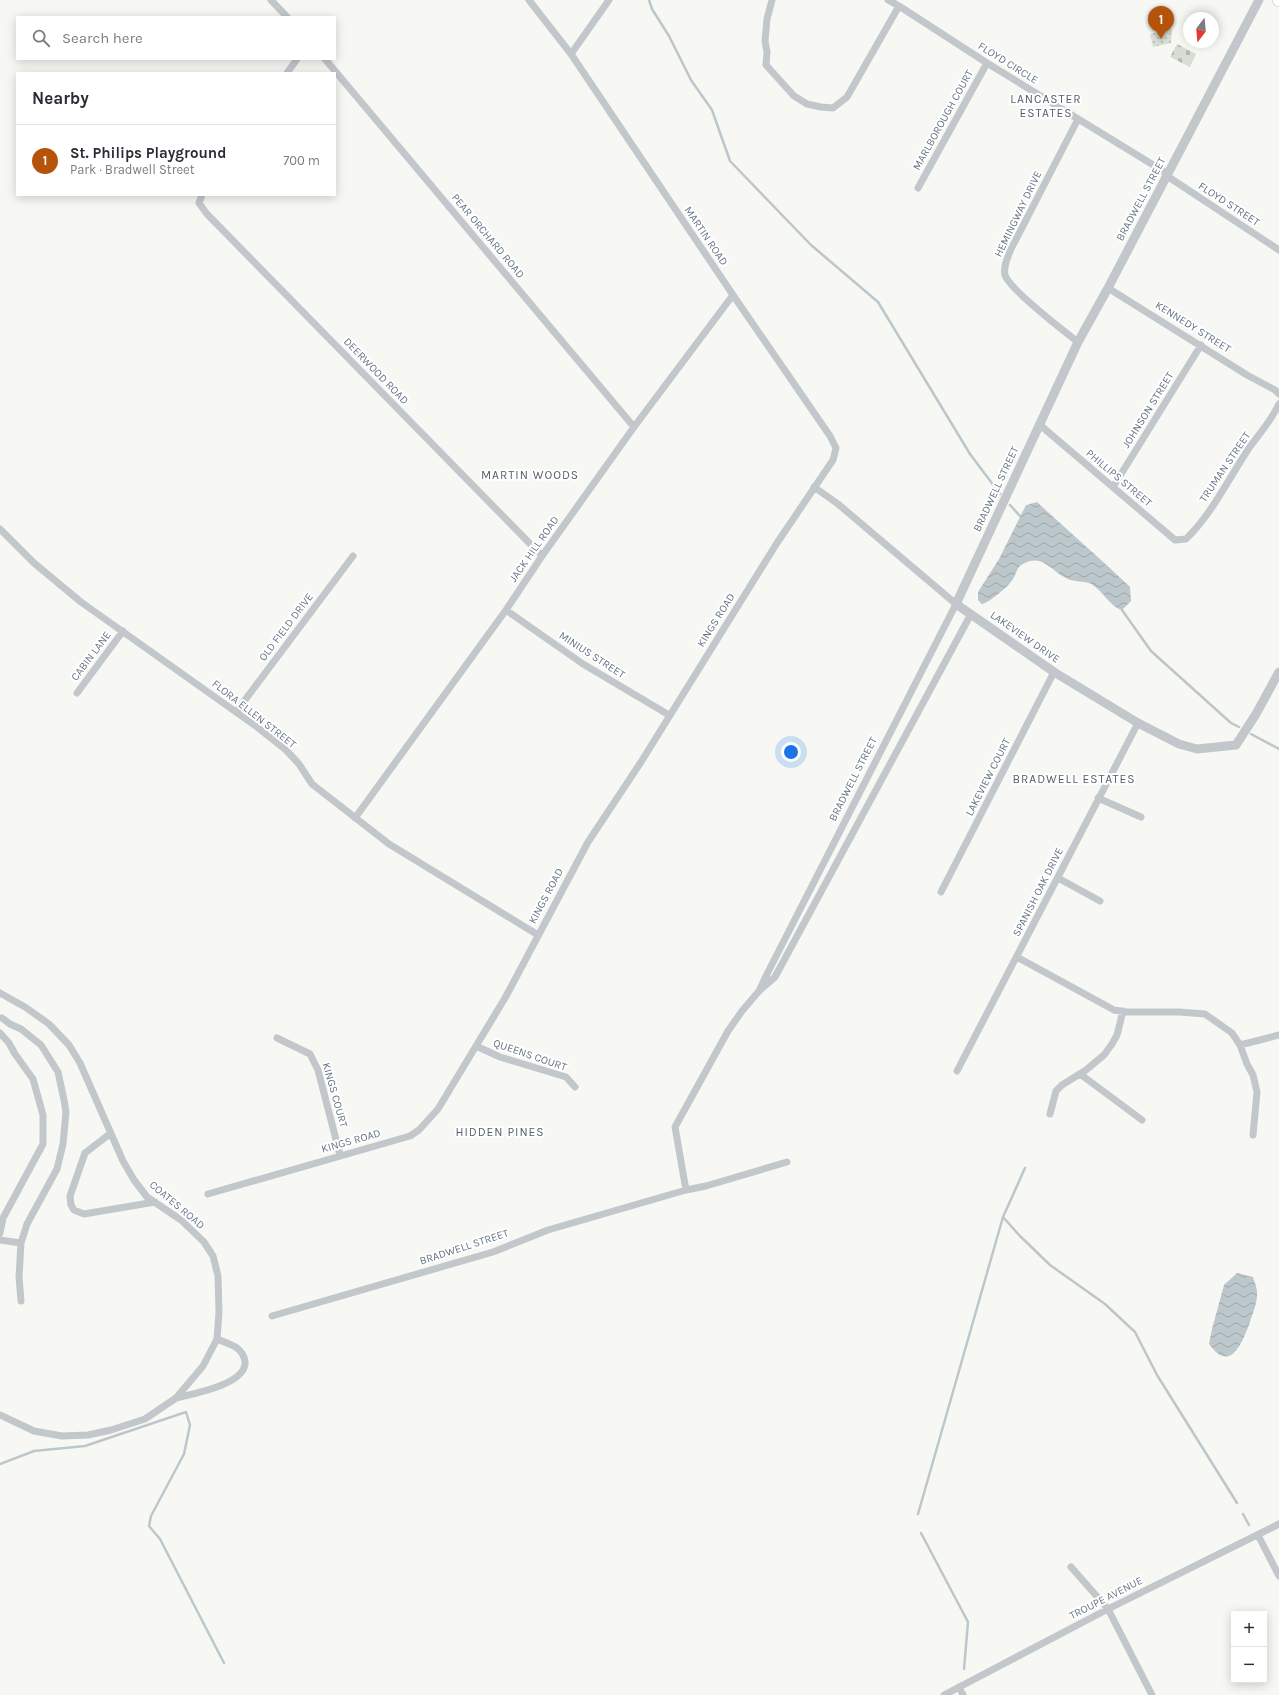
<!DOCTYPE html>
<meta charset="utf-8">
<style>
:root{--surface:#fff;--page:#f2f2f3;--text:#2b2b33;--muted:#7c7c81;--line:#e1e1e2;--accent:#b45309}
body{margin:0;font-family:Karla,sans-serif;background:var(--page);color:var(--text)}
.controls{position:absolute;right:12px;bottom:12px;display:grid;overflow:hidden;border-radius:0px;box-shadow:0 2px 10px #0003}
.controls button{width:36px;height:36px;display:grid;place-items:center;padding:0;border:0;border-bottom:1px solid var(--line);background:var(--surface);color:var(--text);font:20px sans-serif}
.compass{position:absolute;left:1183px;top:12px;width:36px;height:36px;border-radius:50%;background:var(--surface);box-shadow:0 2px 10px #0003;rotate:196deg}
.you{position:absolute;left:791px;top:752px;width:14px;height:14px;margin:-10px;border:3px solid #fff;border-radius:50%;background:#1a73e8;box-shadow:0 0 0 6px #1a73e833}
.badge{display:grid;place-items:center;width:26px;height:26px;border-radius:50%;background:var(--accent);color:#fff;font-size:13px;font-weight:700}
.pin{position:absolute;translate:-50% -33px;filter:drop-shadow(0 1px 2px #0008)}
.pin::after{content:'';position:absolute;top:21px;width:14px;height:12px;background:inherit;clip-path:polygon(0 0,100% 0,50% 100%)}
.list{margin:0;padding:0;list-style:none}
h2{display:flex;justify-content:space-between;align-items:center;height:52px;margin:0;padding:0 16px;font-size:17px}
h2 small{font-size:13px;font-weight:400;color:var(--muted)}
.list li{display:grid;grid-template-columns:26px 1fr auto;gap:12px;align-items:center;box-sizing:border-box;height:72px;padding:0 16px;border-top:1px solid var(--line)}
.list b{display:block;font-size:15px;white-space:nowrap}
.list p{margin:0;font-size:13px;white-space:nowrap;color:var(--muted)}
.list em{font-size:13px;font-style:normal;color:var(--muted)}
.icon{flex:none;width:22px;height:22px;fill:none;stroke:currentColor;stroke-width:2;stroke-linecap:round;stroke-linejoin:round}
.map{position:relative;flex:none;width:1279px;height:1695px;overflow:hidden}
.search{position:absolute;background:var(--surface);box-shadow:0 2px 10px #0003;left:16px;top:16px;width:320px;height:44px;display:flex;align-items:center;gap:10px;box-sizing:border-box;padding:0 14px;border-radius:0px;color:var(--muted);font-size:15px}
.panel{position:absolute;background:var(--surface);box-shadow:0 2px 10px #0003;left:16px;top:72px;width:320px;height:124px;border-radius:0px}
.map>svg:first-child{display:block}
.green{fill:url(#green-dots)}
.cemetery{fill:url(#cemetery-stones)}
.water{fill:url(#water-waves)}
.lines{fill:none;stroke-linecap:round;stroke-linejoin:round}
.stream{stroke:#bcc7cc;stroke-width:2.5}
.primary-casing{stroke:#b6babe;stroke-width:12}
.minor{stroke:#c2c7cb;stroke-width:7}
.tertiary{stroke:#c2c7cb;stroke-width:9}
.primary{stroke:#fff;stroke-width:11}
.labels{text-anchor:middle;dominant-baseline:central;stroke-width:4;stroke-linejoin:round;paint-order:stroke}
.street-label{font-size:11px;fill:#657787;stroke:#fff}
.neighbourhood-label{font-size:12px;letter-spacing:1px;fill:#54606b;stroke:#fff}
</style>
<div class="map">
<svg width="1279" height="1695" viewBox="0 0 1279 1695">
<defs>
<pattern id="green-dots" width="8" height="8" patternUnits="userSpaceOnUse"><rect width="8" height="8" fill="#d7ddd3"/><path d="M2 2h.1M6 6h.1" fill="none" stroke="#b2b8b1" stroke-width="1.8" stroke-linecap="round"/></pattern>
<pattern id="cemetery-stones" width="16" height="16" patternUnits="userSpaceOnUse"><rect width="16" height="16" fill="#d7ddd3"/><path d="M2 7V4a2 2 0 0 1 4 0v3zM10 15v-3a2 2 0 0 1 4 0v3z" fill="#b2b8b1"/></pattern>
<pattern id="water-waves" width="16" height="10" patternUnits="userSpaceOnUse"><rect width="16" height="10" fill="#bcc7cc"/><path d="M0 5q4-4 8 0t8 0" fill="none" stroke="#9ca6ab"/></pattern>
</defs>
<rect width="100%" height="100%" fill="#f7f8f4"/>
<path class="green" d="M1172,29L1171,43L1153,47L1150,34Z"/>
<path class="cemetery" d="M1177,44L1196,54L1190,67L1170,57Z"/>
<path class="water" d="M1037,502C1068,531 1100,558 1130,587L1131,601L1122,610C1110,607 1101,588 1089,583C1083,581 1074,582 1068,579C1052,572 1043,554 1025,563C1017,566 1017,572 1013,579C1008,587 990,602 982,604L978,600V592L999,559L1026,505Z
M1237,1273L1253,1277C1254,1281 1257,1287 1257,1292C1258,1302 1252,1315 1249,1325C1241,1345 1230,1373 1209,1344L1212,1329L1224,1285Z"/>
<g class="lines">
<path class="stream" d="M649,0L652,9L669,36L691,80L712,110L730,161L811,245L878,302L970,454L1000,494
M1010,505L1020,516
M1122,610L1151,651L1231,723L1239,727
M1251,734L1279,749
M1003,1217L1020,1236L1050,1265L1105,1304L1135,1332L1157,1375L1237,1503
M0,1464L34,1451L85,1446L186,1412L190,1425L184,1454L151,1516L149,1526L160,1539L224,1663
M918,1514L1003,1217L1025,1168
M1243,1514L1249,1525
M921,1533L968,1622L964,1669"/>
<defs>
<path id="primary" d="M1278,0L1279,1"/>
</defs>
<use href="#primary" class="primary-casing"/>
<path class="minor" d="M271,0L287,17
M772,0L767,19L765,41L767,52L766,65L794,96L807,104L821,107L833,108L847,97L899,6L888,0
M899,6L987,63L1168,174
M571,54L609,0
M325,59L634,427
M287,73L297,59
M1167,176L1279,250
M918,188L987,63
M202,195L199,203L207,214L542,556
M1108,288L1247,375L1275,390L1279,394
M1078,342C1064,331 1009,289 1005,275C1003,266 1008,257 1011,249L1078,119
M1040,425L1175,540L1186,539C1212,514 1229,478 1249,448C1260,433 1271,421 1279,404
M1113,487L1201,345
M0,529L34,563L81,602L257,727L286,750L299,764L312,784L389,844L538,935
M506,610L583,664L669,715
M77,693L123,631
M236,712L353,556
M1098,798L1141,817
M355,818L506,610L542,556L634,427L733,295
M1058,878L1100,901
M941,892L1054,672
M1017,957L1114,1010L1127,1012H1179L1205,1014L1232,1033L1240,1045L1247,1064L1253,1075L1257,1092L1253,1135
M760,989L767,974L956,604L838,504L814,487
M0,993L25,1007L49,1024L69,1045L80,1063L123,1161L134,1180L147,1197L181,1220L204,1242L213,1256L218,1276L219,1312L217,1339L203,1366L176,1398L145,1419L111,1430L88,1435L62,1436L34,1431L0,1415
M2,1018L10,1024L21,1029L41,1045L58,1072L64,1100L66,1112L63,1144L57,1169L27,1224L21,1243L19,1277L21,1301
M0,1033L9,1043L15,1054L33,1079L43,1115V1144L3,1218L0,1233
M277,1038L310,1054L318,1070L340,1155
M1240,1045L1279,1035
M476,1046L500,1057L566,1077L575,1087
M957,1071L1138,723
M1080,1074L1142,1120
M1050,1114L1056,1091L1062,1085L1086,1070L1104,1055L1112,1044L1117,1035L1123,1011
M111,1133L85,1153L70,1196L71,1205L74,1210L84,1214L155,1202
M686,1190L706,1186L787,1162
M208,1194L410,1136L419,1130L438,1109L505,998L588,842L641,762L777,543L833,460L836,448L830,436L733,295L571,54L529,0
M0,1240L21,1243
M272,1316L493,1252L548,1230L686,1190L675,1127L728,1031L742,1011L759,991L775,977L971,614
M176,1398C193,1394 248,1384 245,1361C244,1356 241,1351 237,1348C231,1344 224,1342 217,1339
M1258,1535L1279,1576
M1071,1567L1108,1609L1152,1695
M959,1687L963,1695
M944,1695L1108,1609L1279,1524"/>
<path class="tertiary" d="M1259,0L1108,288L1078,342L956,604L1054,672L1138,723L1179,744L1197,749L1236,745L1256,714L1279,672"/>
<use href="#primary" class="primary"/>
</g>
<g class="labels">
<g class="street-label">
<text transform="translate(1008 63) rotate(32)">FLOYD CIRCLE</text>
<text transform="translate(943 120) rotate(-61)">MARLBOROUGH COURT</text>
<text transform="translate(1141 199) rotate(-62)">BRADWELL STREET</text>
<text transform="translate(1229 204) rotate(33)">FLOYD STREET</text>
<text transform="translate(1018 214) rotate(-64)">HEMINGWAY DRIVE</text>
<text transform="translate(488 236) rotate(50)">PEAR ORCHARD ROAD</text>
<text transform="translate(706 236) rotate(56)">MARTIN ROAD</text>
<text transform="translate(1193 327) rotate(32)">KENNEDY STREET</text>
<text transform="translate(376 371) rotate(46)">DEERWOOD ROAD</text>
<text transform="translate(1148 410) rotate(-58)">JOHNSON STREET</text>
<text transform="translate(1225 467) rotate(-56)">TRUMAN STREET</text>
<text transform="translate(1119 478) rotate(40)">PHILLIPS STREET</text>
<text transform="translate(996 489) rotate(-65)">BRADWELL STREET</text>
<text transform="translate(534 549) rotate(-55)">JACK HILL ROAD</text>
<text transform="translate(716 620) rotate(-58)">KINGS ROAD</text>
<text transform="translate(286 627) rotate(-53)">OLD FIELD DRIVE</text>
<text transform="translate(1025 637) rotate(35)">LAKEVIEW DRIVE</text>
<text transform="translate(592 655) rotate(33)">MINIUS STREET</text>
<text transform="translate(91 656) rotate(-53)">CABIN LANE</text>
<text transform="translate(254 714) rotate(38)">FLORA ELLEN STREET</text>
<text transform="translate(988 777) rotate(-63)">LAKEVIEW COURT</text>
<text transform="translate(853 779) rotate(-63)">BRADWELL STREET</text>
<text transform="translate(1038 892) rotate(-63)">SPANISH OAK DRIVE</text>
<text transform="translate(546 896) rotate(-62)">KINGS ROAD</text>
<text transform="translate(530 1055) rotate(19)">QUEENS COURT</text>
<text transform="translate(335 1095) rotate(74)">KINGS COURT</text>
<text transform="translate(351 1141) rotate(-16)">KINGS ROAD</text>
<text transform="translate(177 1205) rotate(40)">COATES ROAD</text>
<text transform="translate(464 1247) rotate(-18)">BRADWELL STREET</text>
<text transform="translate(1106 1598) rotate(-27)">TROUPE AVENUE</text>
</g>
<g class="neighbourhood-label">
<text x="1046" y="99">LANCASTER<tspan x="1046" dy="14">ESTATES</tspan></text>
<text x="530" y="475">MARTIN WOODS</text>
<text x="1074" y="779">BRADWELL ESTATES</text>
<text x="500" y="1132">HIDDEN PINES</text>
</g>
</g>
</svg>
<div class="controls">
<button>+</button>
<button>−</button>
</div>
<svg class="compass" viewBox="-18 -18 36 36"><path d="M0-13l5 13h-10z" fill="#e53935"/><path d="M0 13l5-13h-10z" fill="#7c7c81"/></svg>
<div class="you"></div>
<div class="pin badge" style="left:1161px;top:39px">1</div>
<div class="search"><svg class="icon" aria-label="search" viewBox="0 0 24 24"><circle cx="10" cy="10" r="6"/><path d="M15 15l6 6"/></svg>Search here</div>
<section class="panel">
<h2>Nearby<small></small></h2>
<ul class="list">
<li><span class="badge">1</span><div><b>St. Philips Playground</b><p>Park · Bradwell Street</p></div><em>700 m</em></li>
</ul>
</section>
</div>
